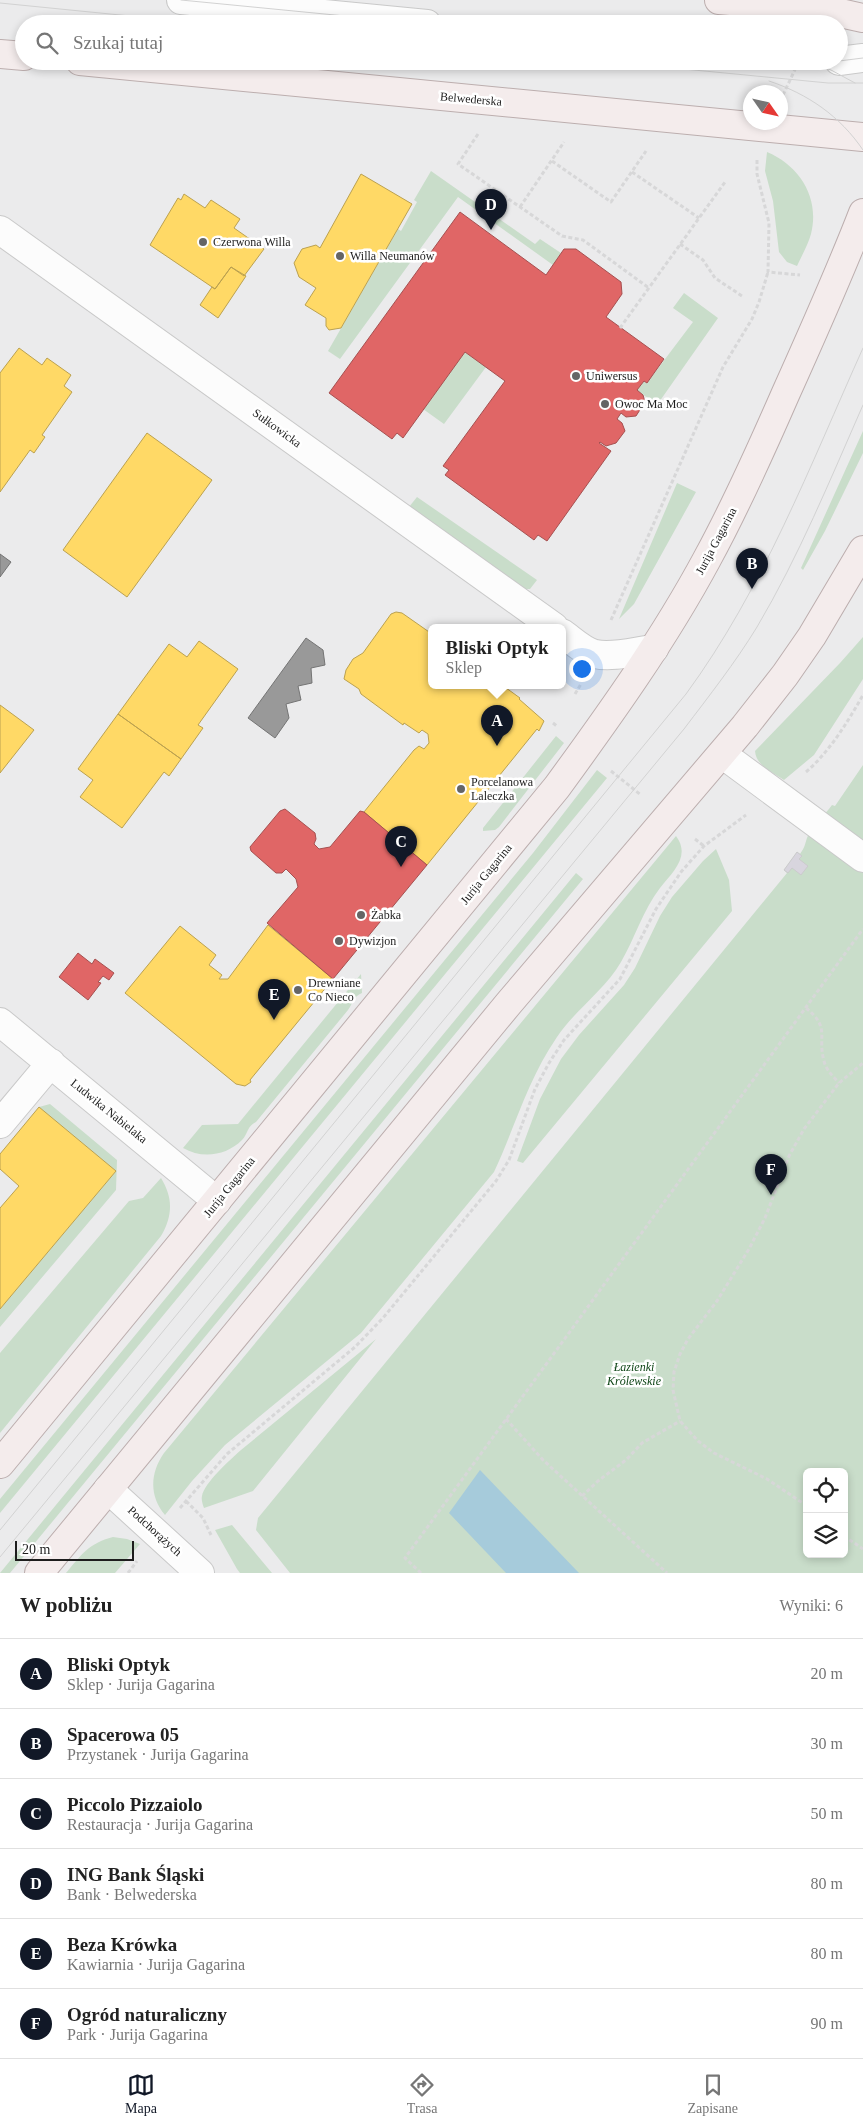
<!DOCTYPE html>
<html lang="pl">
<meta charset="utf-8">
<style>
:root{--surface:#fff;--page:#f6f6f6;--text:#222;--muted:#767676;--line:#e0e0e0;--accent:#111827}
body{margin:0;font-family:Georgia,serif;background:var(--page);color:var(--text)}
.controls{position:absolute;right:15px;bottom:15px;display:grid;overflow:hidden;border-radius:8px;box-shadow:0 2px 8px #0003}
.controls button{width:45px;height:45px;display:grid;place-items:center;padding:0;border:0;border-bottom:1px solid var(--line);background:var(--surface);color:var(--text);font:25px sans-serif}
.compass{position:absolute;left:743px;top:85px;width:45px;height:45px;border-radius:50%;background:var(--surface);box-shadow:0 2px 8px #0003;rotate:124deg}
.scale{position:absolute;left:15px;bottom:12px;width:119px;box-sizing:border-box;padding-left:5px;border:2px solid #1d1d1d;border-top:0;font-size:14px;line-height:18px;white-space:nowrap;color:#1d1d1d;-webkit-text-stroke:4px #fff;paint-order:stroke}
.you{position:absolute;left:581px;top:668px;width:18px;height:18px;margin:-12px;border:4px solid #fff;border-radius:50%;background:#1a73e8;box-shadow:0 0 0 8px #1a73e833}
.badge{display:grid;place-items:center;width:32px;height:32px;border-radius:50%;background:var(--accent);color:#fff;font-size:16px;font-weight:700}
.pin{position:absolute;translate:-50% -41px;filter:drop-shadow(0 1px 2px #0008)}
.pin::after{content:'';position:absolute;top:26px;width:18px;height:15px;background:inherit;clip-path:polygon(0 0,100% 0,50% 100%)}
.popup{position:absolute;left:428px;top:624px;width:138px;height:65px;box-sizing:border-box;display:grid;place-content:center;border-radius:8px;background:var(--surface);filter:drop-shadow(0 1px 4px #0005);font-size:16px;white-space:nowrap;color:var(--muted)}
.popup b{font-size:19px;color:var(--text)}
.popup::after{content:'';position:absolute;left:50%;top:100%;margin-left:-10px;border:10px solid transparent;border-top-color:var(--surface)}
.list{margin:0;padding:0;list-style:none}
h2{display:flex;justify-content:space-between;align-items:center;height:65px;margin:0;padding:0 20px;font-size:21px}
h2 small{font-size:16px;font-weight:400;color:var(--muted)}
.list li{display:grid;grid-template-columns:32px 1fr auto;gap:15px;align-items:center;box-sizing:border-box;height:70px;padding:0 20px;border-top:1px solid var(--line)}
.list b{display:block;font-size:19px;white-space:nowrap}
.list p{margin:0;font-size:16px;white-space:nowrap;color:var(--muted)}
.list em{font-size:16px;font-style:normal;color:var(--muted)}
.icon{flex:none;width:28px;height:28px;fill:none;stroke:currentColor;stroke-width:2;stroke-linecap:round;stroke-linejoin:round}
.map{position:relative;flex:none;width:863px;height:1573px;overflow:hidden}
.search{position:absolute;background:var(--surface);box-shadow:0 2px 8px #0003;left:15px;right:15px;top:15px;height:55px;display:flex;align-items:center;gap:12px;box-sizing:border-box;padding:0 18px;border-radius:28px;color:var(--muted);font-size:19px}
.sheet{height:485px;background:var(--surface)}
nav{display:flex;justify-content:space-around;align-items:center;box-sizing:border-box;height:70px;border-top:1px solid var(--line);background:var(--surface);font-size:14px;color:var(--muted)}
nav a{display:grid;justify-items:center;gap:2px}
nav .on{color:var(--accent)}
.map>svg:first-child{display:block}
.green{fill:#c9ddca;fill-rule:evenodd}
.water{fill:#a6cbdb}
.homes{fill:#ffd966;stroke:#bba150}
.shops{fill:#e06666;stroke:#a65050}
.industry{fill:#999;stroke:#747474}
.building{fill:#d8d5de;stroke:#cbcbcc}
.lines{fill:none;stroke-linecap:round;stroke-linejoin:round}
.minor-casing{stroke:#c9c9c9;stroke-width:30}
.major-casing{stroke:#bcaeae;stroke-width:30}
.path{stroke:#d7d7d8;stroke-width:3;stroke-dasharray:4 2.5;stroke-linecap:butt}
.minor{stroke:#fcfcfc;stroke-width:28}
.major{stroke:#f4ecec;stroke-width:28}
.tram{stroke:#d2d2d2;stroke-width:1}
.poi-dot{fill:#656565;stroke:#fff;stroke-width:2}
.labels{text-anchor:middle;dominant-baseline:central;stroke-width:5;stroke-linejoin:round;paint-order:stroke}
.street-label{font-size:12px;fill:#1d1d1d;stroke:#fff}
.poi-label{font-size:12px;fill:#1d1d1d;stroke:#fff;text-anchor:start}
.park-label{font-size:12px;font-style:italic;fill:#0e4516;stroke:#fff}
</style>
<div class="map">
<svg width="863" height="1573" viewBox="0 0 863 1573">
<rect width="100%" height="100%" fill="#ebebec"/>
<path class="green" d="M767,152C800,166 820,198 811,234C808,245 802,255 797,266L787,262L779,252L773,201L765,171Z
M431,171L535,244L540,239L561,253L553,265L458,197L340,359L328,351L398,229L401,231L417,202L414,200Z
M684,293L718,318L657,405L637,390L644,381L647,383L693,322L673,308Z
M465,352L486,367L444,424L423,409Z
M863,431V453L825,531L803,570L801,568Z
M677,483L696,492L634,604L619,619Z
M417,497L537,580L530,589H525L409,507Z
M863,637V679L814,755L784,780C773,772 756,766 755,751L840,663Z
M556,736L564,743L499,827L495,830L483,831V828Z
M863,765V1573H290L256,1530L258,1518L787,873L784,870L797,852L800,854C805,847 805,844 807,838C811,826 826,814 832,805L835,806ZM807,1472H844V1554H807Z
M597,770L607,778L0,1513V1499L533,853Z
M676,836C691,856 673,872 660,888C643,910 635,938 621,962C604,991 575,1010 557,1037C528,1079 515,1127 494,1172L361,1333L225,1445L192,1481L165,1515C149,1496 150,1473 164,1453Z
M716,849L729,880L732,911L523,1163L517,1161L540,1099L561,1059L579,1035L624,985L635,968L660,916L672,897L703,861Z
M576,873L583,879L10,1573H0Z
M361,974L362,993C353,997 353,1003 348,1010L256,1122C247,1126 248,1134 242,1140C226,1156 202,1159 183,1148L202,1125L238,1124Z
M50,1104L117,1160L116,1190L0,1327V1309L116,1171L39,1107Z
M161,1178C173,1198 173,1215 161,1236L0,1433V1353L129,1201L143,1198Z
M376,1339L253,1491L204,1508C203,1505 201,1500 202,1496C204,1483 231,1459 241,1450Z
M232,1525L272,1573H240L237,1569L215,1530Z
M113,1537L127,1539L140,1544L115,1573H66C81,1555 89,1543 113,1537Z"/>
<path class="water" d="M480,1470L579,1573H506L449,1513Z"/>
<path class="homes" d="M361,174L412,204L341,328L329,330L326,326V318L305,305L316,288L299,277L294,263L302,249L316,245L320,248Z
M184,194L205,208L211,200L240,219L234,228L264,249L244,276L231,267L215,289L150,245L178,198L181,200Z
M231,267L246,276L218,318L200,305L212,287L215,289Z
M19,348L42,365L47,358L71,375L64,386L72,392L42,435L45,437L34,453L30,450L0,492V373Z
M147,433L212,480L127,597L63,550Z
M396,612L402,613L432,634V685H502L520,698L519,699L544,721L539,731L537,729L427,865L364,812L414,750L419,746L424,749L429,743L428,734L422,730L419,733L404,723L403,725L361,694L359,689L344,679L346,670L353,659L363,653L391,614Z
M199,641L238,669L198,725L203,728L181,759L118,714L169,644L187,657Z
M0,705L34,730L0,773Z
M118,714L181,759L169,776L164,772L122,828L80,797L93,780L78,769Z
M268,925L333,979L250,1080L251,1082L245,1086L236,1084L125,993L180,926L216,955L209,965L222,975L219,979H228Z
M39,1107L116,1171L0,1309V1208L19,1186L0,1169V1154Z"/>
<path class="shops" d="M460,212L546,275L564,249H576L621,282L622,294L606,317L664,359L647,383L644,381L637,390L643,395L645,402L636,416L626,417L621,413L617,419L622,423L625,431L616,443L606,446L600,442L599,443L611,451L547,541L538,535L534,540L445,475L449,470L443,466L505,381L465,352L403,438L397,433L392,439L329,393Z
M285,809L315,833L316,839L314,844L319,849L330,847L360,811L364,812L427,865L333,979L267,923L298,887L296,879L286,869L282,873H276L251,851L250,847L280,811Z
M78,953L92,964L95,959L114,973L109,980L103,976L98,982L101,983L88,1000L59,977Z"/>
<path class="industry" d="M0,554L11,562L0,577Z
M306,638L323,650L325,665L311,668L312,683L298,686L301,700L286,704L289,718L275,738L248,718Z"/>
<path class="building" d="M797,852L802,856L799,859L808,866L801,875L792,868L788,873L784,870Z"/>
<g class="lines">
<defs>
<path id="minor" d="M181,0L427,24
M839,61L863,58
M0,230L554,627
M562,633C572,640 583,651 595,654C613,658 636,651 654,649
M722,754L863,858
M0,1022L217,1201
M0,1124L51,1063
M108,1489L200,1573"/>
<path id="major" d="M719,0L822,9L863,18
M0,54L24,56
M80,61L863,137
M0,1464L557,787C611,713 664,639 707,559C736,506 761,450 785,395C812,335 839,275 863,213
M39,1573L509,1003L745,726L785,675L812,636L863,550"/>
</defs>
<use href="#minor" class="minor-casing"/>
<use href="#major" class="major-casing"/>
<path class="path" d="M783,95L799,61
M478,134L458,164L562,236L583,240L649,288
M757,160V174L769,223L768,272L800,275
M552,161L611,202L646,151
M632,172L699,218
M520,207L564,142
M680,244L703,260L715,278L742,296
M620,328L725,182
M611,620L723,367L752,319L759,302L768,272
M575,694L581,684
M553,723L558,727
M611,771L641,795
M806,772C830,751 847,723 863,695
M695,839L704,846
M806,1008C831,1028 817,1036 824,1061C826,1070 833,1076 839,1083
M506,1419L543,1460L667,1573
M582,1496L598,1481L626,1460L642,1443L680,1421
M186,1501L203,1518L211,1535
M807,1506L767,1479L714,1453L698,1441L680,1421L673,1390L674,1372L680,1354L688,1339L717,1301L749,1249L765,1218L789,1156L804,1129L839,1083L863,1063
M180,1508L227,1454L355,1347L383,1318L496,1181L509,1160L535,1089L549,1063L564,1040L620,979L656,909L681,872L704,846L746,815
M844,1536L863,1549
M128,1573L137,1561
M421,1573L405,1558L863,929"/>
<use href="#minor" class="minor"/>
<use href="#major" class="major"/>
<path class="tram" d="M181,0L427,24
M0,3L210,24
M601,61L828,83H863
M800,61L831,70L855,83
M839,61L863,58
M769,81C808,94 840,116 863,150
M0,1530L686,694C763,589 810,466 863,348
M0,1557L684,729C709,696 735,663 757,627C799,556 830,480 863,405"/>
</g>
<g class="poi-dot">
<circle cx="203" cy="242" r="5"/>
<circle cx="340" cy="256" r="5"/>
<circle cx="576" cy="376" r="5"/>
<circle cx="605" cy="404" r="5"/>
<circle cx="461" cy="789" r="5"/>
<circle cx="361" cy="915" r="5"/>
<circle cx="339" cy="941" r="5"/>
<circle cx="298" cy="990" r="5"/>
</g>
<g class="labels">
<g class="street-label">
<text transform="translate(471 99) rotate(5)">Belwederska</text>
<text transform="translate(277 428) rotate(36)">Sułkowicka</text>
<text transform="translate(716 541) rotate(-62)">Jurija Gagarina</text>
<text transform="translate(486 874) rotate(-51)">Jurija Gagarina</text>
<text transform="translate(109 1111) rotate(39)">Ludwika Nabielaka</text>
<text transform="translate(229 1187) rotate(-51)">Jurija Gagarina</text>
<text transform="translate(155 1531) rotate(42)">Podchorążych</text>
</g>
<g class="poi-label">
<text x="213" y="242">Czerwona Willa</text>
<text x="350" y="256">Willa Neumanów</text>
<text x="586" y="376">Uniwersus</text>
<text x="615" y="404">Owoc Ma Moc</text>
<text x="471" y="782">Porcelanowa<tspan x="471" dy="14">Laleczka</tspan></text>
<text x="371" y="915">Żabka</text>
<text x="349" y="941">Dywizjon</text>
<text x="308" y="983">Drewniane<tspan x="308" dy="14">Co Nieco</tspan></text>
</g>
<g class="park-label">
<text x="634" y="1367">Łazienki<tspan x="634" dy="14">Królewskie</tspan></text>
</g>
</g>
</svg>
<div class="controls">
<button><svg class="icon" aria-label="locate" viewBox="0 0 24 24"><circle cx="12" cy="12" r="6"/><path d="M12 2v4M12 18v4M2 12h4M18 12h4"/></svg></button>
<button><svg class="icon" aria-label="layers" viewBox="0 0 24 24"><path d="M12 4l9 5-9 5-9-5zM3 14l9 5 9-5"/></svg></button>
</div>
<svg class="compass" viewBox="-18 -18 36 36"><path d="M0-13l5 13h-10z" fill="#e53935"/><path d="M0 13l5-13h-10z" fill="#767676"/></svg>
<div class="scale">20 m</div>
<div class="you"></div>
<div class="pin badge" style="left:497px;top:746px">A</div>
<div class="popup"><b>Bliski Optyk</b>Sklep</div>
<div class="pin badge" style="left:752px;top:589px">B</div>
<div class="pin badge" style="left:401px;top:867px">C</div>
<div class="pin badge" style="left:491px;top:230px">D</div>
<div class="pin badge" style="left:274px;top:1020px">E</div>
<div class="pin badge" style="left:771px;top:1195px">F</div>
<div class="search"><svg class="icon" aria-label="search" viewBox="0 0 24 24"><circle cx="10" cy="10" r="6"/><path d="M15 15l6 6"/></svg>Szukaj tutaj</div>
</div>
<section class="sheet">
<h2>W pobliżu<small>Wyniki: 6</small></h2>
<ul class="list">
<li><span class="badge">A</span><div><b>Bliski Optyk</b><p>Sklep · Jurija Gagarina</p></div><em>20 m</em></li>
<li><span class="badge">B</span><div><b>Spacerowa 05</b><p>Przystanek · Jurija Gagarina</p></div><em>30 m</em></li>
<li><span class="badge">C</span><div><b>Piccolo Pizzaiolo</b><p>Restauracja · Jurija Gagarina</p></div><em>50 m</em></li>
<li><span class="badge">D</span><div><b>ING Bank Śląski</b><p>Bank · Belwederska</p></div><em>80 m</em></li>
<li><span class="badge">E</span><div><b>Beza Krówka</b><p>Kawiarnia · Jurija Gagarina</p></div><em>80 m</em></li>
<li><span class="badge">F</span><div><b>Ogród naturaliczny</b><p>Park · Jurija Gagarina</p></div><em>90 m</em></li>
</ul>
</section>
<nav>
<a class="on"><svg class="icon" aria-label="map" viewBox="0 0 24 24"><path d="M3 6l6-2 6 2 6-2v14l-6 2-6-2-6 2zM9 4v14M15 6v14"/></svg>Mapa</a>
<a><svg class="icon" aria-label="directions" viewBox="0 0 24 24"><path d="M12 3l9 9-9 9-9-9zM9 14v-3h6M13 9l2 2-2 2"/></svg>Trasa</a>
<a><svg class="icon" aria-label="saved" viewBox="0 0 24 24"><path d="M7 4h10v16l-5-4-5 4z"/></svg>Zapisane</a>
</nav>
